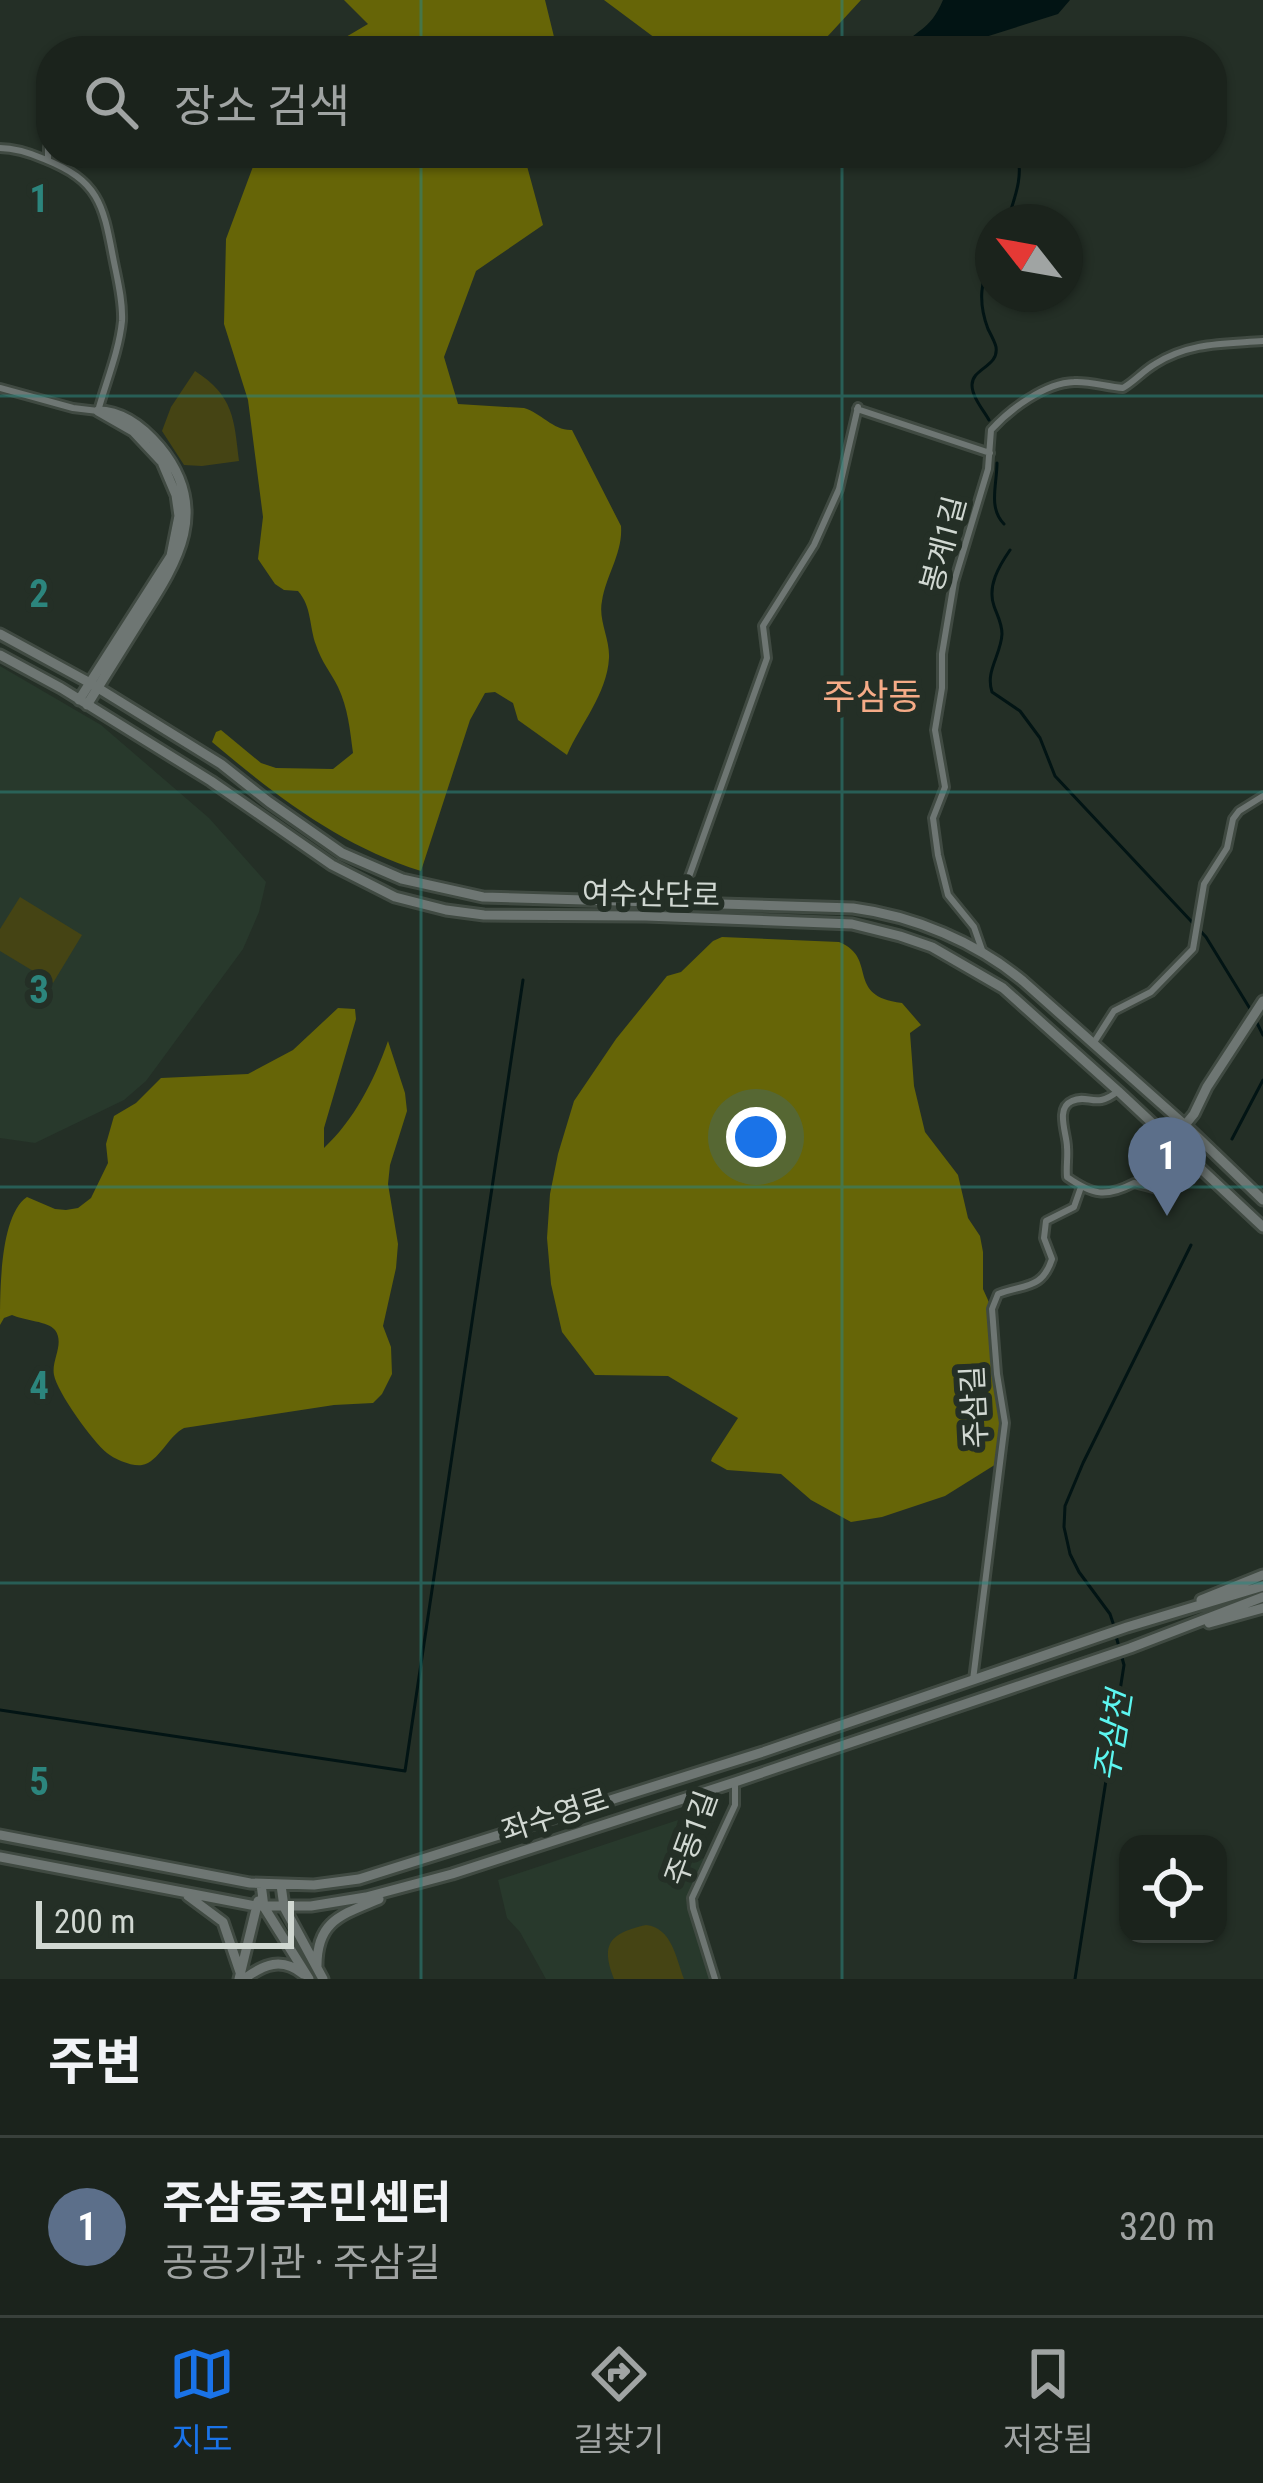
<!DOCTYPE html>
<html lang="ko">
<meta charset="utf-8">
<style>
:root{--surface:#1b231c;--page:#242b25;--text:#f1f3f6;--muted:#a0a4a3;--line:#39403b;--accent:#1a73e8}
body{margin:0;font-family:"Roboto Condensed","Noto Sans KR",sans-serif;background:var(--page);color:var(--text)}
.controls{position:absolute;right:36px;bottom:36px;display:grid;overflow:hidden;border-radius:24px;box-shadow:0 3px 9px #0004}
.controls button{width:108px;height:108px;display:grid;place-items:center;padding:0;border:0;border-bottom:3px solid var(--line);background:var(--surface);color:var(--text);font:60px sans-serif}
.compass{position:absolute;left:975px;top:204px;width:108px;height:108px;border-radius:50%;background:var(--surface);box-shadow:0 3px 9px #0004;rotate:301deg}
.scale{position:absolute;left:36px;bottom:30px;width:258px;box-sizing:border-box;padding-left:12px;border:6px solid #d1d8d2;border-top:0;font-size:33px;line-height:42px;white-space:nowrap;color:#d1d8d2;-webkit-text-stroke:9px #242f26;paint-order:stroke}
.you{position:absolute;left:756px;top:1137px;width:42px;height:42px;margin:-30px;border:9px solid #fff;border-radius:50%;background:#1a73e8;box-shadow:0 0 0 18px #1a73e833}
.badge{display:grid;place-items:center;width:78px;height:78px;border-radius:50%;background:var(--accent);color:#fff;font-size:39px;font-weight:700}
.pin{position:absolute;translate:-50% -99px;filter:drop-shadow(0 3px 6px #0008)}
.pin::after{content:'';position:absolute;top:63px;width:42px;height:36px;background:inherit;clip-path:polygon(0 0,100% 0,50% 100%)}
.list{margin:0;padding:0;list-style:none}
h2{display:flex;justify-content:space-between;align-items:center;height:156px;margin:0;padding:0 48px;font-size:51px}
h2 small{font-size:39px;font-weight:400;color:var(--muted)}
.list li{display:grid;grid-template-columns:78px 1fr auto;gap:36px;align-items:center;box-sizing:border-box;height:180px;padding:0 48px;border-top:3px solid var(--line)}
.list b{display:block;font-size:45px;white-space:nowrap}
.list p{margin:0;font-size:39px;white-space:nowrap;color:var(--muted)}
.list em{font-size:39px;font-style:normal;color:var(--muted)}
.icon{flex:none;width:66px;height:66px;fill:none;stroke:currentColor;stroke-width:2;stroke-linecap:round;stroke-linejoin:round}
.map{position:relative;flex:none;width:1263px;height:1979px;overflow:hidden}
.search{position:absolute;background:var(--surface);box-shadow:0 3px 9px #0004;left:36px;right:36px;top:36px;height:132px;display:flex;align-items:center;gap:30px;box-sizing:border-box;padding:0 42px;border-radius:48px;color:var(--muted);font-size:45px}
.sheet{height:336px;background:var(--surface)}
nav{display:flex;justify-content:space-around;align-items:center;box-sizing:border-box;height:168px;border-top:3px solid var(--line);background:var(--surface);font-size:33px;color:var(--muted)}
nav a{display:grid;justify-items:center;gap:6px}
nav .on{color:var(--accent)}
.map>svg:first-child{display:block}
.built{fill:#28392c}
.green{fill:#454414}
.forest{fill:#666507}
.water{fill:#021414}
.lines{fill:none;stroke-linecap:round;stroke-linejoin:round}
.stream{stroke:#021414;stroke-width:3}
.minor-casing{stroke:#404a42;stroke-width:12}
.tertiary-casing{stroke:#404a42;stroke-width:15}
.minor{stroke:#6e7673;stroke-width:6}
.tertiary{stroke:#6e7673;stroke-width:9}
.grid{fill:none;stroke:#2c857d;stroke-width:3;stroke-opacity:0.55}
.labels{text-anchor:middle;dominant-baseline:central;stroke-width:12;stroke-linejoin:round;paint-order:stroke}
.street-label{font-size:30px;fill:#d1d8d2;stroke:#242f26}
.water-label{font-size:33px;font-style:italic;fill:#5cf5ef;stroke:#242f26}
.quarter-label{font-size:36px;fill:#f5ab87;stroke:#242f26}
.grid-label{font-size:39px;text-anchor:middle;font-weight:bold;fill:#2c857d;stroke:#242f26;stroke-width:12;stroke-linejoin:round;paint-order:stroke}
</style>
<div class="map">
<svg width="1263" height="1979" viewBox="0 0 1263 1979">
<rect width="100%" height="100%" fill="#242f26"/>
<path class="built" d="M0,666L101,725L209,818L266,882L259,912L243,949L146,1081L124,1100L35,1143L0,1138Z
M678,1820L670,1850L709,1860L692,1902L715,1979H546L520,1932L507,1918L498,1880Z"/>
<path class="green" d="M195,371C234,396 234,419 239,461L202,466L184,465L162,431L171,407Z
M20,897L82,935L53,983L0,951V929Z
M646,1925C672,1928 676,1958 684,1979H614C600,1944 610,1933 646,1925Z"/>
<path class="forest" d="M344,0H545L556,45L550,51H322L368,24Z
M604,0H861L827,37L750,51H693L659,41Z
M258,153H478L492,167L527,166L543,225L476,271L444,357L458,404L524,408C541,413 554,431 572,430L621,526C623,553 606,575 602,601C598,620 610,638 609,658C607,694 581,723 567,755L518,720L513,703L495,692L485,693L470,720L421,871C341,846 276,796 212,742L216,732L221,730L261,763L276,768L333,769L353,753C350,730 348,708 338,687C331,673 321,661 316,645C309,626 312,607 298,591L284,590L275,584L258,559L263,517L248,400L224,324L226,239Z
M722,937L839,942C879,958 844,996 902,1003L921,1025L910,1033L914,1086L925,1132L958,1175L968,1218L980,1236L983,1252V1289L992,1309L1005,1423L1001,1461L945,1496L882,1517L851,1522L811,1500L781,1474L727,1470L711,1461L712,1458L738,1418L668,1376L595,1375L562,1332L551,1284L547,1238L550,1194L558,1154L574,1101L616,1039L667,976L681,972L713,941Z
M338,1008L355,1009L356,1019L324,1128V1148C354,1120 374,1081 388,1041L405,1093L407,1111L390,1165L388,1184L398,1244L396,1268L383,1326L391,1347L392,1374L382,1394L373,1403L334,1405L184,1428C168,1436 159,1462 142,1465C133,1467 114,1459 107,1453C93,1442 57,1392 54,1375C51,1360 65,1344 55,1330C48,1321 25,1321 12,1315L4,1318L0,1325C0,1290 0,1215 27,1197L55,1209L66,1210L78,1208L91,1198L108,1163L106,1144L114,1116L136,1103L161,1078L248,1074L293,1050Z"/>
<path class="water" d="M943,0H1070L1058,14L941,51H898C916,28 929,33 943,0Z"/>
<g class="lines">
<path class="stream" d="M1007,222C1014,199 1024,177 1017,153
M989,420C984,411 972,397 972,385C972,368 999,367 996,347C995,342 990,333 988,329C978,303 980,280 993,255
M997,463C997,484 988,508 1004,524
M1010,550C999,566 987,586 994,606C997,615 1002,623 1002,634C1001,655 985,671 992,692L1020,711L1040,738L1055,776L1206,937L1252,1012
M1256,1021L1263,1035
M1232,1139L1263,1080
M1114,1626L1110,1614L1079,1572L1070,1554L1064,1527L1065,1506L1083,1463L1191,1245
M0,1710L405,1771L523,980
M1075,1979L1124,1665L1116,1636"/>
<defs>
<path id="minor" d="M0,148C16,148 30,153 44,159C99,181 103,204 113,257C117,278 123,300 122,321C119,351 106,382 98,411L73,408L0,388
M48,160V147L51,140
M857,409L990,453
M680,902L767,658L763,626L814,545L839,489L858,407
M982,950L974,927L948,895L938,855L933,818L945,787L935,730L942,688V654L954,582L988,469L991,430C1010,409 1045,383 1074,382C1090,381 1107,387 1123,388C1135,381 1143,371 1155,364C1190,342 1224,344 1263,341
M1093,1044L1114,1011L1151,992L1193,949L1204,884L1227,848L1233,819L1239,811L1263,796
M1118,1091C1095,1110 1089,1093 1072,1101C1055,1108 1067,1134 1067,1147C1068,1157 1066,1167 1067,1177C1093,1195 1105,1198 1134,1183L1165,1191L1194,1163
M973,1680L1005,1423L997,1374L992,1309L998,1294C1024,1284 1042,1290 1052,1259L1044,1238L1046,1221L1074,1207L1081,1187
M715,1979L693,1908L692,1898L735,1805V1782"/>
<path id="tertiary" d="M0,634L90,683L221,764L269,802L342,853L402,879L483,897L853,908C914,916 976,942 1023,981L1185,1125L1263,1200
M0,655L61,688L211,781L332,865L395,897L446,910L484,915L646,916L852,924L900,936L932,947L1003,988L1118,1091L1263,1227
M79,700L171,556L179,516L176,495L162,462L133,431L98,411C124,411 144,428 160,447C211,509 178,561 142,617C123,647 105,676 87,705
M1171,1142L1194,1114L1207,1087L1263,1001
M1201,1600L1263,1575
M1209,1623L1263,1608
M0,1835L250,1883L314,1885L359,1879L763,1752L1127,1627L1263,1586
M0,1857L256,1906H311L366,1897L452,1874L735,1782L1130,1648L1263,1597
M261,1884L264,1907L309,1979
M281,1885L284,1907L323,1979
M188,1896L223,1922L240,1972
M317,1968C316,1921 341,1915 379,1899
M239,1979L258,1901
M244,1979C264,1964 282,1957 303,1974"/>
</defs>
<use href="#minor" class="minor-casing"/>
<use href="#tertiary" class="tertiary-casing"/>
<use href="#minor" class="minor"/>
<use href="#tertiary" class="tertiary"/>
</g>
<path class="grid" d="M421,0V51M842,0V51M421,153V1979M842,153V1979M0,396H1263M0,792H1263M0,1187H1263M0,1583H1263"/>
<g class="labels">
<g class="street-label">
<text transform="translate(943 544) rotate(-75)">봉계1길</text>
<text transform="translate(651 894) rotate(1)">여수산단로</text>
<text transform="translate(974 1407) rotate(-93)">주삼길</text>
<text transform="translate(555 1815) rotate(-18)">좌수영로</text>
<text transform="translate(691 1838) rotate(-70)">주동1길</text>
</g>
<g class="water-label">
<text transform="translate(1113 1736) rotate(-81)">주삼천</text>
</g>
<g class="quarter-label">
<text x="872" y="697">주삼동</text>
</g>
</g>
<g class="grid-label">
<text x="39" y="212">1</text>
<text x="39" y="607">2</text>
<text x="39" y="1003">3</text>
<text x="39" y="1399">4</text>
<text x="39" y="1795">5</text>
</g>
</svg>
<div class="controls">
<button><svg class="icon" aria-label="locate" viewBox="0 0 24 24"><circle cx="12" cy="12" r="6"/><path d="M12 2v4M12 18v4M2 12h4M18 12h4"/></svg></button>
</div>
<svg class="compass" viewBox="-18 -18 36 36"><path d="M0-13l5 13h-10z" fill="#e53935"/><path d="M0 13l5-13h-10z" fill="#a0a4a3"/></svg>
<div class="scale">200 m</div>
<div class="you"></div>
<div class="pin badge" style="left:1167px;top:1216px;background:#5c6f8a">1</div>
<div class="search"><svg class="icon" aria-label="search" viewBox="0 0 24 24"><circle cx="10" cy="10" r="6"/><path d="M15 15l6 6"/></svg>장소 검색</div>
</div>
<section class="sheet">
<h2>주변<small></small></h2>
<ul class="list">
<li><span class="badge" style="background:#5c6f8a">1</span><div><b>주삼동주민센터</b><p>공공기관 · 주삼길</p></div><em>320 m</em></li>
</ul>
</section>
<nav>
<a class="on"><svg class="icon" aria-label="map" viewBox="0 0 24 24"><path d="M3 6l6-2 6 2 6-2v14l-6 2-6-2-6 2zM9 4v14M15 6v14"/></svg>지도</a>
<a><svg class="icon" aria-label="directions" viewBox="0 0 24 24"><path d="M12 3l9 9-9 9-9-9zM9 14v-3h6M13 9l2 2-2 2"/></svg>길찾기</a>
<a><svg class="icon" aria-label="saved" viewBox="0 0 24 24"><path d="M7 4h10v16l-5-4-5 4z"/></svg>저장됨</a>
</nav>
